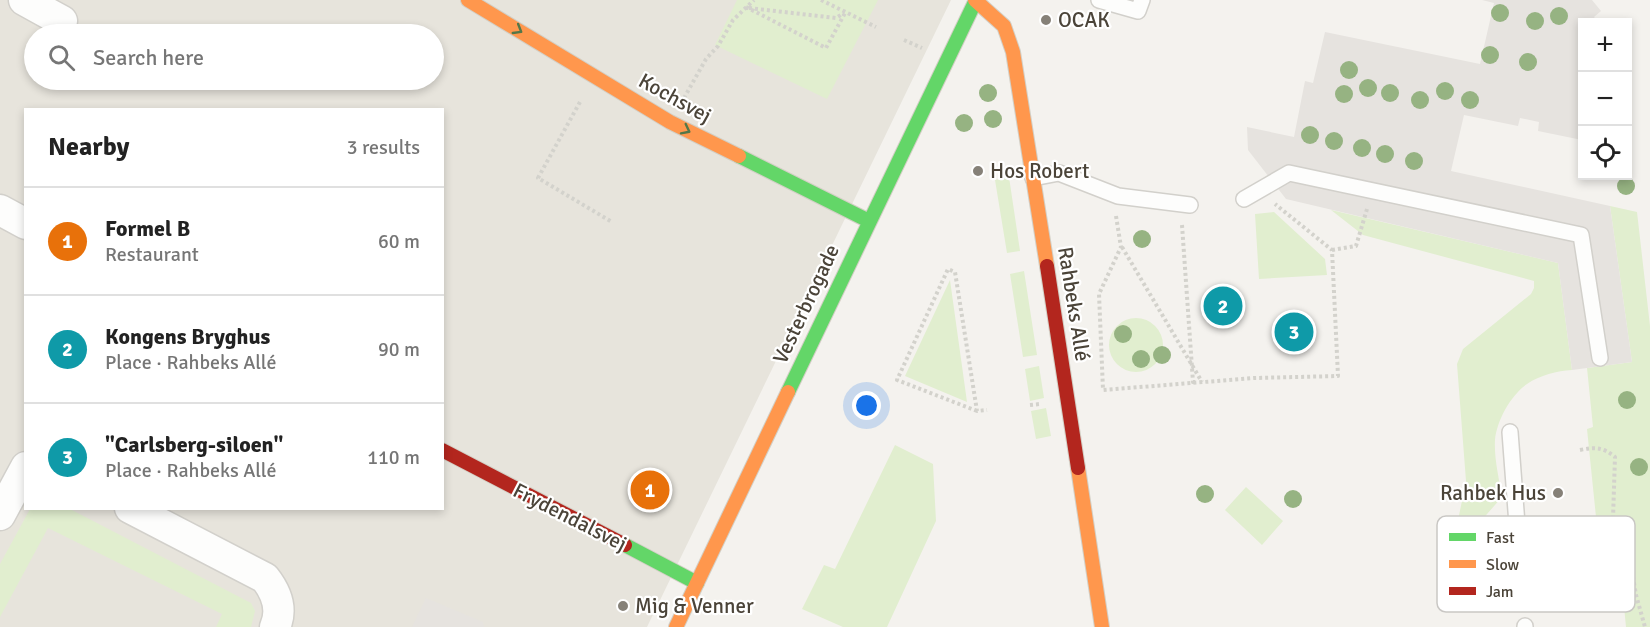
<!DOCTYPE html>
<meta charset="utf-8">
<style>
:root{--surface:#fff;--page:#f6f6f6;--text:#222;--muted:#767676;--line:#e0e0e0;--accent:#1a73e8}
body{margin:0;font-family:Signika,sans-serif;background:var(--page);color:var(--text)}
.controls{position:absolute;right:18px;top:18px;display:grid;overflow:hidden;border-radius:0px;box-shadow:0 3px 9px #0003}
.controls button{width:54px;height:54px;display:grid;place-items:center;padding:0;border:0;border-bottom:2px solid var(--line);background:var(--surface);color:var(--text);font:30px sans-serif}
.you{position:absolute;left:867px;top:406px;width:21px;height:21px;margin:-15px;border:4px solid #fff;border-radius:50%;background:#1a73e8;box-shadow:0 0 0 9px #1a73e833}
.badge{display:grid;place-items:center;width:39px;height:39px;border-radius:50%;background:var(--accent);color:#fff;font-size:20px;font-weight:700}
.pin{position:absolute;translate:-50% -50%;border:3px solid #fff;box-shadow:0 2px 6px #0006}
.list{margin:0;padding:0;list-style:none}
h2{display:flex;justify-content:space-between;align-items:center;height:78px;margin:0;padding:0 24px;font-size:26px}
h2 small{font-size:20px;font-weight:400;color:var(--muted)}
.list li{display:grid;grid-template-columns:39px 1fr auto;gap:18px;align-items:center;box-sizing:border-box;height:108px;padding:0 24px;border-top:2px solid var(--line)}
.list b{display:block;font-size:22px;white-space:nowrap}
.list p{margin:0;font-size:20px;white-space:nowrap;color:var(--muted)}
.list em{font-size:20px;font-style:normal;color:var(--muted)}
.icon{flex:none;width:33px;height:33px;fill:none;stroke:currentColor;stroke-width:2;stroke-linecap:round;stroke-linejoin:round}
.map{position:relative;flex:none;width:1650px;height:627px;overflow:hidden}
.search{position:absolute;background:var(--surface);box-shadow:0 3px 9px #0003;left:24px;top:24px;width:420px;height:66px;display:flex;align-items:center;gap:15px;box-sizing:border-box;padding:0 21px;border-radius:33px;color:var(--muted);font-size:22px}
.panel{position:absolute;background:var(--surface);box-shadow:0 3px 9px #0003;left:24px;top:108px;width:420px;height:402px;border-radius:0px}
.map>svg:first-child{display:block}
.residential{fill:#e7e4dc;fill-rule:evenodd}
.green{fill:#e1eecf}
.parking{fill:#e6e3df}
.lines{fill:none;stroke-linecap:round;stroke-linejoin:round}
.lane-casing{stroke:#d2d0cb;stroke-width:18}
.street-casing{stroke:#d2d0cb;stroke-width:33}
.fast-casing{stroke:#d3cfc5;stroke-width:16}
.slow-casing{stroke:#d3cfc5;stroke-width:16}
.jam-casing{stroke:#d3cfc5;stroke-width:16}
.path{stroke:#d3d2cc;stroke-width:4;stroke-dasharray:3 3;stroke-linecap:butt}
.lane{stroke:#fdfdfc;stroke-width:15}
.street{stroke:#fdfdfc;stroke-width:30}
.fast{stroke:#63d668;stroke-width:14}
.slow{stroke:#ff974d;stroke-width:14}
.jam{stroke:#b3261e;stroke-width:14}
.tree{fill:#96b382}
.oneway{stroke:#537749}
.poi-dot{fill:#868178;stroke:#fff;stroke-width:2}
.labels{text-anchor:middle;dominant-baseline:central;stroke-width:4.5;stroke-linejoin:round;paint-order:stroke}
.poi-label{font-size:21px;fill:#4b4439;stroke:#fff;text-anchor:start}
.street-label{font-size:21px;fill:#4b4439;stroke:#fff}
.key{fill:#fff;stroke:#c9c7c4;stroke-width:1.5}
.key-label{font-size:16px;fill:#4b4439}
</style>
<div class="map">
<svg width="1650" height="627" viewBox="0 0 1650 627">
<rect width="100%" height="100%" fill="#f4f2ee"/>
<path class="residential" d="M0,0H951L647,627H0ZM34,34H434V80H34ZM26,110H442V508H26Z"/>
<path class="green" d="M737,0H878L827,99L715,45Z
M1009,177L1020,251L1007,253L995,180Z
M1610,206L1637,212L1650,326V627H1626L1619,555L1600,556L1587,429L1593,427L1587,368L1632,362Z
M1331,210L1558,263L1572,370C1557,371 1540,375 1527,384C1511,395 1497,420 1495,440C1494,459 1499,478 1502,497L1451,555L1466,481L1457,364L1463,349L1531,294L1534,288V281L1363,235Z
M1274,212L1325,259L1327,275L1259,279L1255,214Z
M1024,271L1037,355L1023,357L1010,274Z
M950,280L967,402L905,376Z
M1109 345a27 27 0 1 1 54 0a27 27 0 1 1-54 0Z
M1039,366L1044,398L1030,401L1025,369Z
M1046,408L1051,436L1036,439L1031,411Z
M895,445L933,464L936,521L887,627H843L802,609L824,565L835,569Z
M1246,487L1283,521L1262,545L1225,510Z
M30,509H70L251,603L255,611L251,627H216L222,614L48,528L0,617V564Z"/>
<path class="parking" d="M1482,0H1592L1601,11L1594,17L1598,22H1582V140L1538,131L1539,122L1520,118L1518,126L1464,115L1451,171L1610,206L1632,362L1572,370L1558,263L1286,199L1248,150L1247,127L1294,137L1305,81L1313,83L1325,32L1480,64L1494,3Z
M426,598L483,622L484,627H412Z"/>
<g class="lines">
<defs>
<path id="lane" d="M1099,0L1138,11L1142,0
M1033,178L1059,173L1118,196L1190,205
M1244,199L1289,173L1581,235L1600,358
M1510,432L1521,577
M1525,626V627"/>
<path id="street" d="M24,0L62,21
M0,210L26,224
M130,508L265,578C276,592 283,609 275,627
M0,515L26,467"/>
<path id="fast" d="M739,156L869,221
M788,392L976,0
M625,545L697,583"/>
<path id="slow" d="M468,0L670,122L739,156
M975,0L1004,26L1013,52L1047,266
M1078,468L1102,627
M676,627L788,392"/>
<path id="jam" d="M1047,266L1078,468
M442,450L625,545"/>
</defs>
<use href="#lane" class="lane-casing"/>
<use href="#street" class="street-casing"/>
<use href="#fast" class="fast-casing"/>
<use href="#slow" class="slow-casing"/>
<use href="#jam" class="jam-casing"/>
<path class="path" d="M821,0L876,27
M746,7L826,48L845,13
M749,8L836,18L844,13
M904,40L922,48
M684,98L706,59L718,46L733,20L754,0
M580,102L538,178L612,222
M1116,216L1121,247L1099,294L1103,390L1254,378L1338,376L1332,250L1275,204
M1182,225L1193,382H1195
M1122,247L1202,382
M1332,250L1356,246L1367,209
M1030,405L1040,404
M977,411L897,380L948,269L955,272L977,411L987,410
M1580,450C1595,447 1603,447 1615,457L1613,519L1622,528L1631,565L1636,595L1645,627
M1588,529L1601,528L1613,519"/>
<use href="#lane" class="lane"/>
<use href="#street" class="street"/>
<use href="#fast" class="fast"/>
<use href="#slow" class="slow"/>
<use href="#jam" class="jam"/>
</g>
<g class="tree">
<circle cx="1500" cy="13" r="9"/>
<circle cx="1559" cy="16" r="9"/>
<circle cx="1535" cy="21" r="9"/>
<circle cx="1490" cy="55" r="9"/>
<circle cx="1528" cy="62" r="9"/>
<circle cx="1349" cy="70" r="9"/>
<circle cx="1368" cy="88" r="9"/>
<circle cx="1445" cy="91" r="9"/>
<circle cx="988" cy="93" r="9"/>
<circle cx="1390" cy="93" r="9"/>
<circle cx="1344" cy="94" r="9"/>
<circle cx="1420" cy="100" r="9"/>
<circle cx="1470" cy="100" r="9"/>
<circle cx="993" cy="119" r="9"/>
<circle cx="964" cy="123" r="9"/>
<circle cx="1310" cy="135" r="9"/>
<circle cx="1334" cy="141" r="9"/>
<circle cx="1362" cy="148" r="9"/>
<circle cx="1385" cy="154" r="9"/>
<circle cx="1414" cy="161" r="9"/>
<circle cx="1626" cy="186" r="9"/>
<circle cx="1142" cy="239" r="9"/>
<circle cx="1123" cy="334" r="9"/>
<circle cx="1162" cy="355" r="9"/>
<circle cx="1141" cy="359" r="9"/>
<circle cx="1627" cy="400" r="9"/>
<circle cx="1639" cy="467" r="9"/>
<circle cx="1205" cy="494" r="9"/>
<circle cx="1293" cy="499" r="9"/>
</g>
<defs><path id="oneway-chevron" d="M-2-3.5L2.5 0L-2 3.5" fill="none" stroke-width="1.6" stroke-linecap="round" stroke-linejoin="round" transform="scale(1.5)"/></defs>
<g class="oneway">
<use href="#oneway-chevron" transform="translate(518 30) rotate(31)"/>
<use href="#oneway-chevron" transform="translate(686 130) rotate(27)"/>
</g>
<g class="poi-dot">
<circle cx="1046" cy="20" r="6"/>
<circle cx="978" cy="171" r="6"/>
<circle cx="1558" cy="493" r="6"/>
<circle cx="623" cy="606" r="6"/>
</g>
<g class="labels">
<g class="poi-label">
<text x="1058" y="20">OCAK</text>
<text x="990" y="171">Hos Robert</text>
<text x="1546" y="493" text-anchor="end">Rahbek Hus</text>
<text x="635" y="606">Mig &amp; Venner</text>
</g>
<g class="street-label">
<text transform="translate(675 98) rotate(29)">Kochsvej</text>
<text transform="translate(806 304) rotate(-65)">Vesterbrogade</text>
<text transform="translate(1074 304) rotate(81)">Rahbeks Allé</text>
<text transform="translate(570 517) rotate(27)">Frydendalsvej</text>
</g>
</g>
<rect x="1437" y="516" width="198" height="96" rx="9" class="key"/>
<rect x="1449" y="533" width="27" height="8" fill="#63d668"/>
<rect x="1449" y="560" width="27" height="8" fill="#ff974d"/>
<rect x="1449" y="587" width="27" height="8" fill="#b3261e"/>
<g class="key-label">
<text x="1486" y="543">Fast</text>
<text x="1486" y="570">Slow</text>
<text x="1486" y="597">Jam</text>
</g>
</svg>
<div class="controls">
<button>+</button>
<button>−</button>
<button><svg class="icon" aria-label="locate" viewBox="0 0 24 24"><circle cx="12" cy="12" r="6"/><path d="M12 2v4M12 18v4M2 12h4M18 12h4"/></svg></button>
</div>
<div class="you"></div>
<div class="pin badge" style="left:650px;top:490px;background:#e8710a">1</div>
<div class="pin badge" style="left:1223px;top:306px;background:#0f9aa8">2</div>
<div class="pin badge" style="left:1294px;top:332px;background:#0f9aa8">3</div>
<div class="search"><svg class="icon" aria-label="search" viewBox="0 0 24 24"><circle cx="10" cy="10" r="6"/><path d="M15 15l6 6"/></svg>Search here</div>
<section class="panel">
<h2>Nearby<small>3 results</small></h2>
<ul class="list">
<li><span class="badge" style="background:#e8710a">1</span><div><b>Formel B</b><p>Restaurant</p></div><em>60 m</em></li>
<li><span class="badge" style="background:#0f9aa8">2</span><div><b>Kongens Bryghus</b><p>Place · Rahbeks Allé</p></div><em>90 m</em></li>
<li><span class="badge" style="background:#0f9aa8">3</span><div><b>&quot;Carlsberg-siloen&quot;</b><p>Place · Rahbeks Allé</p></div><em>110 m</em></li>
</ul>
</section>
</div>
